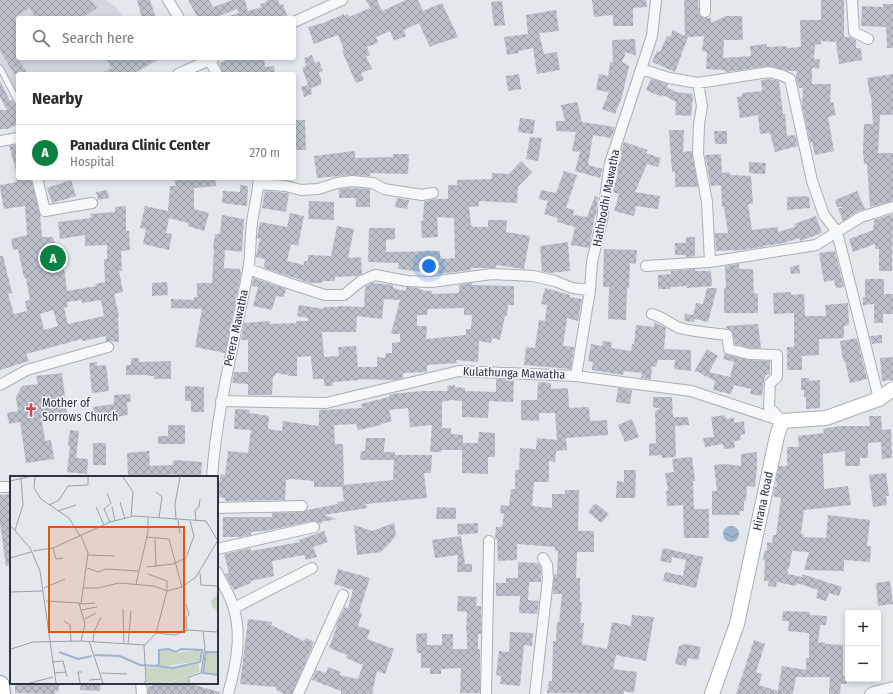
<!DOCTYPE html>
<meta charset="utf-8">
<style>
:root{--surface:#fff;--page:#f7f7f7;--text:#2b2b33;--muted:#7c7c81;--line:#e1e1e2;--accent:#0b8043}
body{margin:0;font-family:"Fira Sans Condensed",sans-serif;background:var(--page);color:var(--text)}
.controls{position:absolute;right:12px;bottom:12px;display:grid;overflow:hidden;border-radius:4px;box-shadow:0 2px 6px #0003}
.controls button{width:36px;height:36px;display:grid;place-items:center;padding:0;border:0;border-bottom:1px solid var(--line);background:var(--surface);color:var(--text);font:20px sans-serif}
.you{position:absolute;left:429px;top:266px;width:14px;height:14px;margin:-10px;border:3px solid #fff;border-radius:50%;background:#1a73e8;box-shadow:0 0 0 6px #1a73e833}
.badge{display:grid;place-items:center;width:26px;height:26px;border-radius:50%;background:var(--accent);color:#fff;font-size:13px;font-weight:700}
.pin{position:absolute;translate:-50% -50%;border:2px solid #fff;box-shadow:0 1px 4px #0006}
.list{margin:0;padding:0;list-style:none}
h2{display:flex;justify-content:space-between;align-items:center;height:52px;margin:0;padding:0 16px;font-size:17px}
h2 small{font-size:13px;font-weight:400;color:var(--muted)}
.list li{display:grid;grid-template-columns:26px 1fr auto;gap:12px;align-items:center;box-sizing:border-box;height:56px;padding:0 16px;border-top:1px solid var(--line)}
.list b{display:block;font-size:15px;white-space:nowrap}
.list p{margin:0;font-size:13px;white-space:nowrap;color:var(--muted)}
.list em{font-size:13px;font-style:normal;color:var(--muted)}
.icon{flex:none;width:22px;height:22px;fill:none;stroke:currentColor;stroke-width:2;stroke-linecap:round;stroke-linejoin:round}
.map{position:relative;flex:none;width:893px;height:694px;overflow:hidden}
.search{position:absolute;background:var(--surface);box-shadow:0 2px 6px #0003;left:16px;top:16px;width:280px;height:44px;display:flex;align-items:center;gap:10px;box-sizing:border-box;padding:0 14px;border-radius:4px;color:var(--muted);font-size:15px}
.panel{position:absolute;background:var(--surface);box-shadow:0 2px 6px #0003;left:16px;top:72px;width:280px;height:108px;border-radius:4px}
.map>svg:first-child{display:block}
.built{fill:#d2d6de}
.water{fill:url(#water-waves)}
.building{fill:url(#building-cross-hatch);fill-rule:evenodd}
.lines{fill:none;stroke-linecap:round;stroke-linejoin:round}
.lane-casing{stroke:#a9aeb7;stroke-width:7}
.street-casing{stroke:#a9aeb7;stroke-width:12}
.secondary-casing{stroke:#a9aeb7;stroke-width:16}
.highway-casing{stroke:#8b94a3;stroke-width:20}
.lane{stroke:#f7f8fa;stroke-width:5}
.street{stroke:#f7f8fa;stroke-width:10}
.secondary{stroke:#fff;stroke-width:14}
.highway{stroke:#fff;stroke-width:18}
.labels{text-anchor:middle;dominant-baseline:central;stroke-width:3;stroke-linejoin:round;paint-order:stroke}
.street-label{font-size:12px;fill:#2b3445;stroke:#f4f6f9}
.poi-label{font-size:12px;fill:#2b3445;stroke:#f4f6f9;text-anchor:start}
.inset-river{fill:none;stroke:#9fb4cc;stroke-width:2}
.inset-road{fill:none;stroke:#9a9fa9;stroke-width:1}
.view{fill:#df570f;fill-opacity:0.15;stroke:#df570f;stroke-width:2}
.inset-edge{fill:none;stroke:#2b3445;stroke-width:2}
</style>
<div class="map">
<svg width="893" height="694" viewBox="0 0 893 694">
<defs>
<pattern id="water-waves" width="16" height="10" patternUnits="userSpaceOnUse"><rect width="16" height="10" fill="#9fb4cc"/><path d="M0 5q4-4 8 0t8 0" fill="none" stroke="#8293a7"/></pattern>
<pattern id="building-cross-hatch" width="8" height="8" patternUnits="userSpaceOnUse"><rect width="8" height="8" fill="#bbc0ca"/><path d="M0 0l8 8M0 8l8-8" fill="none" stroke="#989da6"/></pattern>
</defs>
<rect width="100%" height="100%" fill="#e4e7ec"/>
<path class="built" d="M0,0H106L117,8L123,18H18V58H146L150,65L136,74H18V98L0,64Z"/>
<path class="water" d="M723 534a8 8 0 1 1 16 0a8 8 0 1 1-16 0Z"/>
<path class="building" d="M0,0H91L97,8L82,18H35L30,8L15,17L18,23V58L28,74H14L0,50Z
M137,0H150L156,18H142Z
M188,0H209L213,7L233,0H245L248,11L262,7L260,4L267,2L266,0H278L280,5L283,4L288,18H230V16L239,13L237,9L219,16L220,18H198Z
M366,0H377L382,11L406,0H418L423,11L442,3L458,37L441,43V42L430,47L419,23L404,30L406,36L394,41L390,31L376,37L378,43L367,47L370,55L366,56L372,69L361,73L364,80L356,83L342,51L344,50L338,35L314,44L308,27L323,23L344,14V16L348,14L349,17L370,8Z
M592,0H646L647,7L633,8V26H613V15L594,17Z
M684,0H698L699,15L705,18H711V23L726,16H742L743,40H724L723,58L751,56L750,46L767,44V47L787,46V48L801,47L800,20H821V0H844V37H850L856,40V48H861L862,60L839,64L836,42L821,41V44L815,45L814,59H820L819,69L812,68V84H831L830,103L833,102L836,115L828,117L834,151L815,155L812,142H810L802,105L803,88H799L796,78L797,71H789L768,66L726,72L725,70L706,69L707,52L702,51L704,36L688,37L675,72L652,62L657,51L660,52L667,36L670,37L673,30L685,36Z
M502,1L505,25L494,26L491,2Z
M883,4H893V48H887L886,27L861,26L862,6L883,7Z
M556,10L559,31L539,33L544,54L557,52L560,70L537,74L533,48L519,51V53L507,55L504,37L528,34L526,15Z
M635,39L636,56L626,52L622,62L629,66L622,97L615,114L602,109L609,92L596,90L599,74L608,76L610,62H613L612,40Z
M312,55L315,63L319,61L323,71L319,72L322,84L311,88L312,94L304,97L301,87L308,85L302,68L306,66L304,58Z
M106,58H161L132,74H100L111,68Z
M232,58H264L265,67L274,66L275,74H223L219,63Z
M519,74L521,89L508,91L506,76Z
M893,74V115H880L878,153H893V201L870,207L867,164H864L863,151L864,124H873L871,95H870L867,78Z
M651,79L668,84L667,87L676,92L693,94L691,116L675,115L676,102L663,95L662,97L646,90Z
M769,79L779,81L783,114H785L787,136L795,135L798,146L775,152L770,133L760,134L758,115L740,118L737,97L742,96V93L762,91L761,80Z
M0,81L10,101L12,100L15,104L18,106V124L7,129H0V110H7L0,97Z
M577,102L582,122L615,127L611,138L593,135L588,165L603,169L600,178L575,171L580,152L572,151L576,132L556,131V121H565L561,105Z
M520,118L535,120L533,134L518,132Z
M295,120H305L306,150H294Z
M669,130H684L683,152L692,151L698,187H675V171L672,172Z
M714,131H727V144H715Z
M530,137L542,138L538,161L526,159Z
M624,142L648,150L646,153L661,158L658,167L647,164L635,192L660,196L658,209L636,206L634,216L614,211L619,194L613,192L618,172L616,171L622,155L620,154Z
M18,145V170H16L9,146Z
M355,151V158L393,157V154H409L408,174L370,173V176L351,175L317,178L314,156Z
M721,154L722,173L730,172V175L751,176L753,204H748L752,230L778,227V232L795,227L794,224L816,216L822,233L800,241L799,238L784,243L763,246V247L734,251V250L716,251L715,233H728L724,207H722L721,185L711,186L705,155Z
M521,161L532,172L518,187L517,203L479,201V206L469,207L471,225H472L473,227H488V220H507L506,232L530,236L524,269L496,265V268H471V270L431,275H424L423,272L398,269L399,263L368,262L369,228H395V239L386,240V252L440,251V259L455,258L454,218L437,217L438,237L422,238L421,221H423L424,201L436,199H448V185H457V180L492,179V173L509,174Z
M749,162L766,163L765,174L749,173Z
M564,171L577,175L566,208L574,210L573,215L587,217L595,196L598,197L596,216L595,215L589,248L571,245L575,227L557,222L558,218L544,214L548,201L539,199L541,190L556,193Z
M16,178H31L40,214L42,237H53L65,273L67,291L96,286L95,284L105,282L104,259H107V245L85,246V235L60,239L58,222L91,218L90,214L115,212V207L126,206V231H129L130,250L121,251L122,271H119L123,292L114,294L119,316H118L119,342L106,341V336L83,341L82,339L26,354L29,361L0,370V256H3L12,293L8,294L14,314L27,311L25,301L30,300L26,278H24L18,249L13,250L11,239L27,235L25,206L4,209L0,187V185L17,182ZM81,300L82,303L101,300L104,316L68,324L64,308L68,307L67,302ZM53,310L58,326L44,330L40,314Z
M204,178H215L216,186L194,188V209L209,213L204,231L188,226V223L169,218L166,233L172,234L169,250L143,244L146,229L140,228L145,206L168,211L170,186H176L174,180Z
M71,180L76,196L52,203L47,188Z
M240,185L248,186L247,206L222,203L223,191L240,192Z
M352,188L370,189V207H356V198H339V189Z
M107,190L109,198L98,200L96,192Z
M265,191L289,193L286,212L262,208Z
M857,191L865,209L858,211L843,221L838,209L843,207H837L835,200Z
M809,196L810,208L787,210V197Z
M397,198L409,200L407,209L395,207Z
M309,201L334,202V220L308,219Z
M290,213L304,216L298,246L291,244L287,261L304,265V261H308V255L331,256L337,226L354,229L348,258L361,257L362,274L356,276L335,277V281H322V283H310L264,268L265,259L256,257L260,239L257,238L260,222L287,227Z
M893,214L892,271H879V249H875V244L853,252L849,239L873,230L874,220Z
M222,215L244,219L242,252L225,250L224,268L240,269L241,274L225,353L195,347L202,309L171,308V299L194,300V297H197V283H212L214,249L213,248L215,234H220Z
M686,237H695V256L686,257V255H675V243H686Z
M568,242L570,271L549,273L542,271L540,246Z
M604,249L637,250L636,264L630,263L629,288H627L626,320L608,319L609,287H603Z
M835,251L844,287L836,288L834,280L824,282L819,253Z
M739,264V269H753L754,293L758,294V313H724V288H726L725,266Z
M799,265L800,273L791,274L790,267Z
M695,269V271H711L712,286L687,288V286L671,287V289H658V275L671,274V271Z
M253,278L286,289L284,297L276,296L272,310L253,306L258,287L252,286Z
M865,279H884V294H893V314H883V323H874V304L863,305V297H865Z
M167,282L168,295L152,296V283Z
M372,283L393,285V288L405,291L407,287L417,288L425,291H432V294L459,293V285L472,283V285L514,286V305H508L507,316H505L500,340L492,338L491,343L479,341L478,362L456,360L457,363L427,365V372L403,373V378L395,380L359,379V380L333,382V386H324V379H313L311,356L297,357V376H288L289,375L276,373L275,376H273L272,395H248V384L232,383L234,372H248V340H241L244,323L270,321L269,324L296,323V321H308V318L297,316L299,305L324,309V307H338V306L364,307L365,287ZM384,299L400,300L391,334H400V342L392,343V353H386L385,358L377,357V367H358L356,346L338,347L339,356L324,357L322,332H356L357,316L382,319ZM464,308V315H472L471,329H466V335L426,339L427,326H417V315H427L428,309Z
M545,288L570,295L569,297L582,299L578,321L567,318L563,346L574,347L571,369L524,365L526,347L535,348L539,320L545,321L547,305L541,304Z
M707,288H717L708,322L695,319L694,322L684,321L685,314L693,315L696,303L703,304Z
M791,292V295L804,294L805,316H826L825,305L848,303L849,325L844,326V338L819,339V355L802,356V370H787V347H794V313L774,314L773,293Z
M654,322L666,328L664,349L691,350V371L674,369L675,360H658L656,367L652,366L651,379L641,378L642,373L624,371L623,375L592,370L593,362L588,361L591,344L602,346L603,341L612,342L611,348L631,351L632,344H634L636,325L654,327Z
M758,324L761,348H750L735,344L732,331L727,328L726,326Z
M882,335V343L872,344L870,336Z
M857,338L867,379L850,383L845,361H843L840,341Z
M707,349L718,356L709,372L730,377L734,362L723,359L725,354L748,360L770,361V374L766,375L764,380L762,396L750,394L751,389L734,385L731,394L713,390L715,381L706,376L705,378V376L699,372H694Z
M893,357V380L882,381L880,358Z
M131,358H139V362L171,361V379H154V376H148V375H126V365H131Z
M97,362V366L106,365L109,391L92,393L89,363Z
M62,373L67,413L54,415L47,419L42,420L45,441L51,440L54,459L26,463L20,422L9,424L7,413L18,411L16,397L22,386L38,384L36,376Z
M801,378H809V381L820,380V408L806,409V397H804V390H801Z
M496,379L514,380L513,402L489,401L488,418L462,417V401L451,400L442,402V428H451V434L463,435V443H478L479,432L495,433V457H488V474L462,473V450H441V452H430L432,425L410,427L408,408L389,410L392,421L381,424V425L358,430L356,424L334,425L335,444H343L344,485L393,480L394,460H360L361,451H365L366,438H385L384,452H395V455H432L431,473H424L427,498L366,504L367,508L324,515L336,519L321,522L322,524L313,521L265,531L251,532V535L239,537H223V517H272V513L303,512L307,510L338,504L337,502L344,501L342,487H314V481L290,479L286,480L285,500L225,501V498L217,497L221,474L225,475L228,451L248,453L251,430L234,429L235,409L250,410L249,413L269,416L268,429L282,431L283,421L319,426V410L362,408L361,404L389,397V395L391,394L422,391H448L447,386L455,385V387L465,388V391L496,392Z
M538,382L551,383V389L568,388L569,408L589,407L590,421L607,420L608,435L566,438L567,450L556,451L555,462L549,461V482H534L532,506L552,508V494H565V490H579L578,531H594V552H577L576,578H580V602H582L580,623H584L582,644L607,649L612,622L631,626L632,615L654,617L646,661L616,655L613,669L637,672L634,693L624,691V694L547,693L549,681H552L553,641H556L557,622H559L562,594H553L554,574H557L558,551H555V547L517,544V560L498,561L497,539H495L496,527H502L504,514L500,513L501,505L509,506L511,489H515V470H519L520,448L536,449L537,438L557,440L555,413H539V421L521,420V400H537Z
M185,386L204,387V412H191V401H185Z
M618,388L632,390L630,404L616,402Z
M130,394L131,402H127L128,415L94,421L93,407L114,404V395Z
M653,397H672L673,417H688L689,425L675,426L676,457L662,458V455L649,456V444L656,443L655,411L660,409L653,407Z
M725,415L726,419L734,418V423L744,421L745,434L740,435L741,440L734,441L735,448L724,449L723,444L705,447L703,438L714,437L711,417Z
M869,416H881L882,430L891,429L892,458L882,459L881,442L868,443V458H860V466H845V451L823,454L824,489L848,486L851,505L804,510L801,534H804L803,537L826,538L828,515L870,520L867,546H871L870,562L844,560V571L804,570L809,552L792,551L789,569H787L788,574L802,577V574L842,587L839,596L829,593L826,601L816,598L818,590L797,583L796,586L777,582L776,587L768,586L769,581H764L765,560H763L765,550L767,551V542L772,543L773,535H776L781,498L773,496L775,487H777L776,480L779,466H787V447H799L798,436L824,433L823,429L840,426H870Z
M632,419L639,437L625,442L618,425Z
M168,425H185V444H158V436H168Z
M70,430L79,431L76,458L88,459L87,474L67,472L70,446L68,445Z
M93,443H106V465H93Z
M149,451L150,466L173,465L174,460L202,462L201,477L169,474V475H166V477H143V475L128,476L127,453Z
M757,452V468L755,487L747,486L746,501H744V511H740V515H712V491H717L714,465L725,464L741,466V454Z
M692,457L695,481H693L694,509H709V538H684L683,505L667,506L666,491H668L665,473L674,472L672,459Z
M624,470H636L635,498H616L617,481L624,482Z
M886,473L889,496H886L887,505L873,507L869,475Z
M11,494V565L6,566L0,523V495Z
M595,503L609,514L601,523L588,512Z
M437,507L456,508V519H436Z
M394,523L396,535L390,543L381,552L357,555L354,525L372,531Z
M478,523V533L458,535L457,524Z
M324,531L328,542L313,547L317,557L306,560L304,555L272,561L274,576L250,581L251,583L234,590L225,574L229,573L224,554L251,548V551L300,542L299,540Z
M461,536L465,564H472V572H457L458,555L435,558L432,540Z
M663,548L703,557L696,588L663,581L665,572L683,576L686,560L672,557L671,563L660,561Z
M518,562L538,563L541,567V582H529L528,600L539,601L537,614L519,613L520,596H496V583H506V578H518Z
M338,569L370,578L359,612L362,613L358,626L370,630L367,639L394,649L385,674L377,671L372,694H341V691L312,680L316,670L326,673L328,667L341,672L339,675L358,679L363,665L346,658L347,655L329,648L337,626L336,625L345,607L348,608L353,590L334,584Z
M890,581L893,604L878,606L876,583Z
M458,596L477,597L476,606H481V634H478V649H480V693H460L461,668L441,669V674H430V668H421V653H417L416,634L427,633V645H442V634H453V649H467V633H466L467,612L457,611Z
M783,611L810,612V615L827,616L826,625H820L818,643L825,642V644L843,645V676L847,677V684H841L840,694H829L830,677H796L793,694H736L754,640L765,644L756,672L762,674L759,685L778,691L782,666L806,670V658H809V633L788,631L789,621H782Z
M248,619L272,622L271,625L304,641L306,638L314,642L292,694H284L276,690V687L240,684Z
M510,632L533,633L532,646L524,645L520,686L500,684L501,676L496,675L499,651L509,652Z
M686,644L701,647L698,660L688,658L686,666L675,664L679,646Z
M15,683H60L58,692L55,691V694L15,693Z
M81,683H101L100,691L80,690Z
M152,683H187L220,692L219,694H148V686H152Z"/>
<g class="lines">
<defs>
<path id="lane" d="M0,68L18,102"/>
<path id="street" d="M168,0L179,18
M705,0V12
M852,0L854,32L868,39
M294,22L342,0
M210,61L217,74
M641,69L669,78L698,83L769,72L781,75L790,79L812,181L824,215L837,232L879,399
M178,74L214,58
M698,83L702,106L699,124L698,154L707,202L710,262
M0,141L18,138
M37,178L45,211L92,203
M258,184L286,186L301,190L318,189L337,183L352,181L373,183L384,189L422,195L433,193
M646,266L710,262L816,245L861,217L893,207
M248,269L288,283L325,295H344L361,281L375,275L407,281L431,282L492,274L533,276L555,281L572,288L590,290
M652,314C663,317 670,324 680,328C695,332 712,333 727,335L729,349L749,354L777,355V377L770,383L769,407L782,421
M576,376L590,290L592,262L602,220L610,163L652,36L656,0
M0,385L27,370L108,347
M221,401L326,403L459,371L576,376L691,391L782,421
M212,477C217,407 235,340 248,271C251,255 250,239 252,223C254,208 258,193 259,178
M0,487H11
M217,508L302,506
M217,549L314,527
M217,572C222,584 231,596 234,609C242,637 236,666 228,694
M234,608L312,568
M141,683L142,694
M298,694L343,595
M486,694L489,541
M535,694L548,578L547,565L543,558
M870,694L873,692L893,687"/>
<path id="secondary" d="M712,694L737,624L777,436L782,421L826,418L879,399L893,389"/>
<path id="highway" d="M0,685L1,694"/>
</defs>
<use href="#lane" class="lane-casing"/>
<use href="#street" class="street-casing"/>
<use href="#secondary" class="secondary-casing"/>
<use href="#highway" class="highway-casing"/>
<use href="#lane" class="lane"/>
<use href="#street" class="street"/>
<use href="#secondary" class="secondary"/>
<use href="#highway" class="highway"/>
</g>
<defs>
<symbol id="church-bare" viewBox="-9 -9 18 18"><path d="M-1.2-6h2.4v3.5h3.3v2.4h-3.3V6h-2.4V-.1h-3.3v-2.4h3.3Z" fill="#d1495b" stroke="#f4f6f9" stroke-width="2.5" paint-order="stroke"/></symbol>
</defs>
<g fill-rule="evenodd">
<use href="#church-bare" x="21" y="400" width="20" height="20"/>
</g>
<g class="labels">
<g class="street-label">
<text transform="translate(606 198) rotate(-79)">Hathbodhi Mawatha</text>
<text transform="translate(236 328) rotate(-78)">Perera Mawatha</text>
<text transform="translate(514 373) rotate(2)">Kulathunga Mawatha</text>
<text transform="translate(763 501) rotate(-78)">Hirana Road</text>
</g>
<g class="poi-label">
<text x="42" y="403">Mother of<tspan x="42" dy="14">Sorrows Church</tspan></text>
</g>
</g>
<g transform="translate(10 476)">
<rect width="208" height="208" fill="#e4e7ec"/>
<path d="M157,174L166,177L190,174L189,185L149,191L150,175ZM197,177H208V198L194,197ZM189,187V196L159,206L148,204L137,206L135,191L164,192Z" fill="#c9d6c5"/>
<path d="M182,198L178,201L179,207H137L148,204L159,207Z" fill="#c9d6c5"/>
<path d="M208,117V135L202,131L201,125Z" fill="#c9d6c5"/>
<path class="inset-river" d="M49,176L68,183L82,180M208,176H196L193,197L208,199M85,179L110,180L130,189L147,190L149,187V174L158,173L166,176L171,173L192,174L190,186L163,192L147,190H145"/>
<path class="inset-road" d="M25,1L24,12L31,23L59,42L70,60M113,1L123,16L121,41M0,5L18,1M146,16L152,21L149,42M97,17L101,27L94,33L100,46M110,26L115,43M39,29L49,24L58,10L78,9V1M86,31L94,49M102,31L105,45M48,35L66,29M166,44L165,28L170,1M168,44L170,57M186,45L185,34L189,31L190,23M0,49L20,72L30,95L46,207M5,54L13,29L11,2M71,60L78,77L71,128L69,127L75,148L71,165M136,61L159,63L172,111M145,63L146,91M43,72L46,83L53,82M23,75L43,72L100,46L124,40L196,45L208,65M78,79L105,80M0,82L21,76M137,91L163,88L176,82L184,60L180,45M77,92L88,96L96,93L128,95M190,97L191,109L208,110M138,98L157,105V114M126,108L138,56V42M34,112L55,103M73,112H88L109,107L144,110L157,115M0,116L32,115M36,125L69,127M71,128L85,127M176,128L179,139L176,141L177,154M0,132V187M113,133L114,168M71,134L87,131M75,143L86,137M54,145L60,149L61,165M146,157L165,159L177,154L208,156M79,165L93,207M83,166L84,156L91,141M118,168L121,135M134,169L136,206H134M1,173L23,166L71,165L135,169L146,157L157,115L172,111L186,101L208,64M42,186L53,185L57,201M44,197L56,196M91,197L117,198M79,204L92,203M20,207L43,201M70,207L68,196H72M179,207V201L191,197L195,171L193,155"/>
<path class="view" d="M39,51H174V156H39Z"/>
<rect width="208" height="208" class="inset-edge"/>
</g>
</svg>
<div class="controls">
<button>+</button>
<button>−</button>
</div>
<div class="you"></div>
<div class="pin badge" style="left:53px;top:258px">A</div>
<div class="search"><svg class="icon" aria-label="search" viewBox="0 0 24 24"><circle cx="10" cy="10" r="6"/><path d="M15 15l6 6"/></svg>Search here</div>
<section class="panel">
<h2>Nearby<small></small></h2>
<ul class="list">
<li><span class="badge">A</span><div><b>Panadura Clinic Center</b><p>Hospital</p></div><em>270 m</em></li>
</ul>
</section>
</div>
